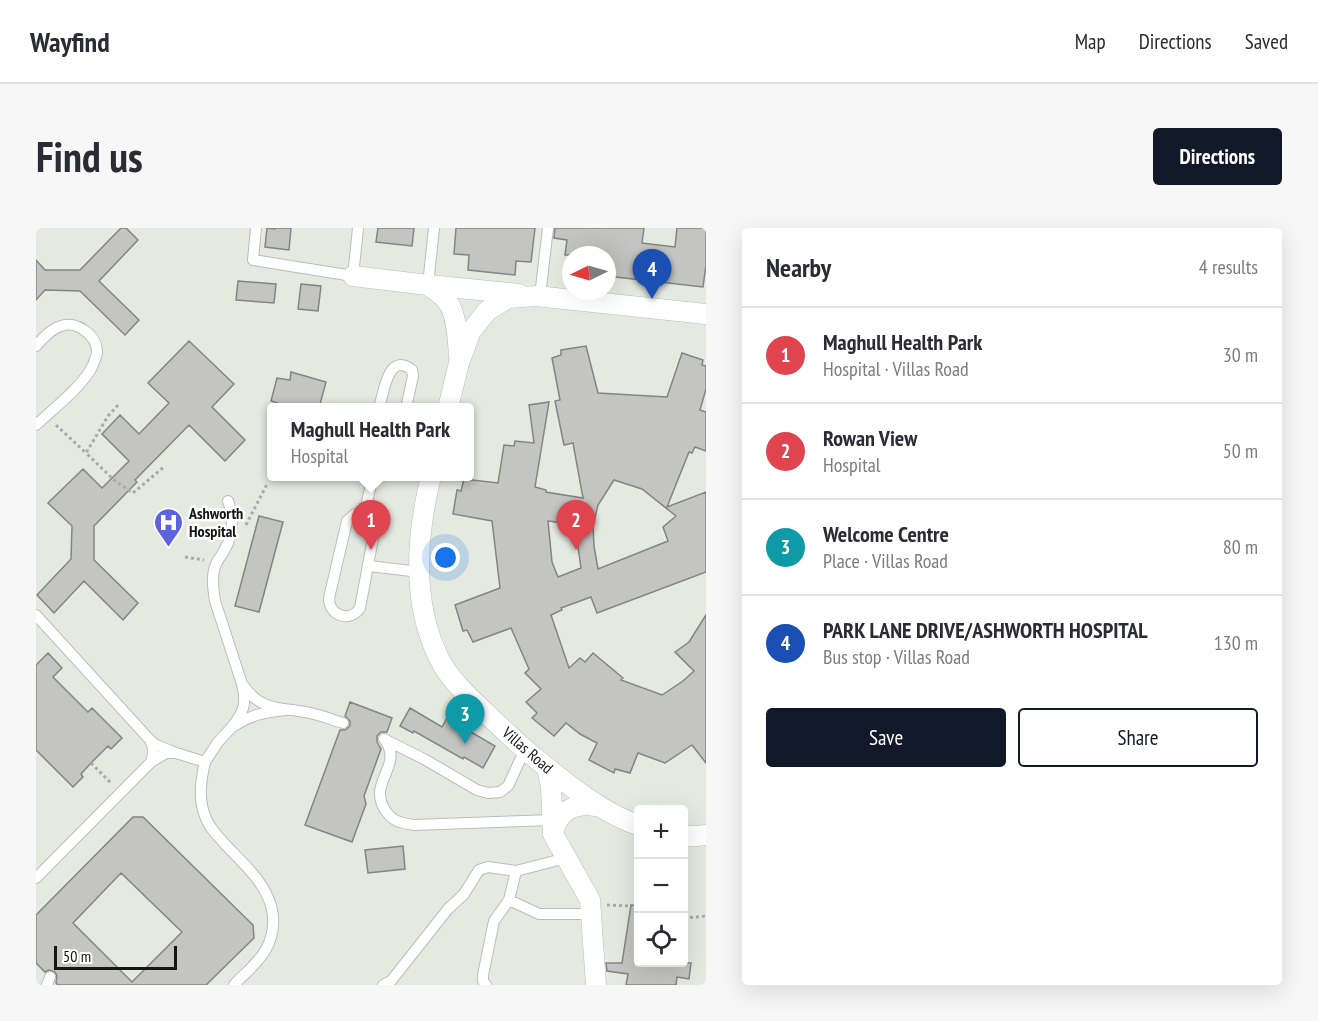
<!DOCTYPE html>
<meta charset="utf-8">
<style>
:root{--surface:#fff;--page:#f7f7f7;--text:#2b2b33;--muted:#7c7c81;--line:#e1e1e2;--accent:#111827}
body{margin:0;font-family:"PT Sans Narrow",sans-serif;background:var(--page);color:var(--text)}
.controls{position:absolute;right:18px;bottom:18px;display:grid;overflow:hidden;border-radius:6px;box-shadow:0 6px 24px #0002}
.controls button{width:54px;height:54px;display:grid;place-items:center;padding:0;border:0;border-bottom:2px solid var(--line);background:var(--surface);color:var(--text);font:30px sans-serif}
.compass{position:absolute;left:526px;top:18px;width:54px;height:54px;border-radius:50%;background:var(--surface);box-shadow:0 6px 24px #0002;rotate:265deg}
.scale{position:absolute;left:18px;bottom:15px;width:123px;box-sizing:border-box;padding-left:6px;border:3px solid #151514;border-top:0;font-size:16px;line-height:21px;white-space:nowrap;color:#151514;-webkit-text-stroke:4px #fff;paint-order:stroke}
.you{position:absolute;left:410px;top:330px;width:21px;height:21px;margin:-15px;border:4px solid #fff;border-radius:50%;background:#1a73e8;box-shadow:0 0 0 9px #1a73e833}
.badge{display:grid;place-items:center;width:39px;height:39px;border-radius:50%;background:var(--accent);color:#fff;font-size:20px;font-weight:700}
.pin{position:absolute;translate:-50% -50px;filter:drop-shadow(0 2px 3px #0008)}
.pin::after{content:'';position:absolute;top:32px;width:21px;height:18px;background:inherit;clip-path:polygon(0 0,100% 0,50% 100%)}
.popup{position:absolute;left:231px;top:175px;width:207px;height:78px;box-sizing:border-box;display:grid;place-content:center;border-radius:6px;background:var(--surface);filter:drop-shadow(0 2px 4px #0005);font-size:20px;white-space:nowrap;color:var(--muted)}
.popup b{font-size:22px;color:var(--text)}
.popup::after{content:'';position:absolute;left:50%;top:100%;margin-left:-12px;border:12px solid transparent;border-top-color:var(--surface)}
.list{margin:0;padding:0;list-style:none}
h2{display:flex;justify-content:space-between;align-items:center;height:78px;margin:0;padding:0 24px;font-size:26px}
h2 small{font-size:20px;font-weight:400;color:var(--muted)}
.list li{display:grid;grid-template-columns:39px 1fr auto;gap:18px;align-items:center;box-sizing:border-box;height:96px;padding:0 24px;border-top:2px solid var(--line)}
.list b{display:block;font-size:22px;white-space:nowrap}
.list p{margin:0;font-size:20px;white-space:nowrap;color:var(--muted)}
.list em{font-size:20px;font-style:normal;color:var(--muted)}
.actions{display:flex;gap:12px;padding:18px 24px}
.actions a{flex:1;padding:14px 0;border:2px solid var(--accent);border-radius:6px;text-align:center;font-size:21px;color:var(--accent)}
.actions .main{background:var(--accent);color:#fff}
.icon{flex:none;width:33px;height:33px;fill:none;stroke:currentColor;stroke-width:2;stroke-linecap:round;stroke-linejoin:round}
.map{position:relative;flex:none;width:670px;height:757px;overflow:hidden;border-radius:6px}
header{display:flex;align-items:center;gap:36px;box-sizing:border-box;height:84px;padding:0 30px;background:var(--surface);border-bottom:2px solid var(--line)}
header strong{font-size:28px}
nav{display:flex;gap:33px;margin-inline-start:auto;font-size:21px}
.intro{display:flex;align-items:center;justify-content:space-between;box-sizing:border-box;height:144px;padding:0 36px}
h1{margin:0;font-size:42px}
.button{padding:15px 27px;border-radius:6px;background:var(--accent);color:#fff;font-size:21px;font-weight:700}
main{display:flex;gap:36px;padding:0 36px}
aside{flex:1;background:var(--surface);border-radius:6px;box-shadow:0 6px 24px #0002}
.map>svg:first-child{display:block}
.built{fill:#e5eae0;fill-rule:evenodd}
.building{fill:#c4c5c2;stroke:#838582;stroke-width:1.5;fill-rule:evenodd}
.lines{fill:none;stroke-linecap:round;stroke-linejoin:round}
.service-casing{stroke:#bcbdba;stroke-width:12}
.minor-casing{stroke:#bcbdba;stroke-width:21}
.path{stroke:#aaaba9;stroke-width:3;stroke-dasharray:3 3;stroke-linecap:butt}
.service{stroke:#fff;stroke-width:10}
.minor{stroke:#fff;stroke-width:20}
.labels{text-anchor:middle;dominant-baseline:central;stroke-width:5;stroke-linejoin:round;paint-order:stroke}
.poi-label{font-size:16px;font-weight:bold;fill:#151514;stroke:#fff;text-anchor:start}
.street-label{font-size:16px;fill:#151514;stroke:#fff}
</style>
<header>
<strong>Wayfind</strong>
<nav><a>Map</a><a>Directions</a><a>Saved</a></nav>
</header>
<div class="intro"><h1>Find us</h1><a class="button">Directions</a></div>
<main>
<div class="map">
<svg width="670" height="757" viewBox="0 0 670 757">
<rect width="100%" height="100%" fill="#f2f3f0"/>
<path class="built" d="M0,0H670V757H0ZM535,27H571V63H535ZM236,180H434V248H236ZM602,582H648V734H602Z"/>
<path class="building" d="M85,0H90L102,12L63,53L103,92L89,107L44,63L9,62L0,72V32L9,42H44Z
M231,0L239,1V0H255L253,22L229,19Z
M342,0H378L376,18L340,14Z
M420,0H499L495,34L480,33L479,47L432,42L433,27L418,26Z
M519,0H608L606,15L639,19L641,0H670V37L667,59L571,48V27H529L531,12L518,10Z
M202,53L240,56L238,75L200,72Z
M265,56L285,58L282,83L262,81Z
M153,113L198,156L176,179L209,212L189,233L153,197L99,252L101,254L58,298V332L102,375L87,392L48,353L18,385L1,367L35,331L36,298L12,275L47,241L66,260L93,233L66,206L84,187L103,206L133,175L112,155Z
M550,118L562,165L631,169L646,125L667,132L666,137L670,138V161L664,182L670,184V223L659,219L656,225L653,224L631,279L670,264V344L561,385L555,369L525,380L526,382L515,387L533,440L544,430L549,434L557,425L587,450L585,452L626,467L647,453L658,443L639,424L653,414L670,387V535L656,517L629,535L602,525L594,545L579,541L578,545L553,532L561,515L544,506L530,495L518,508L496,490L501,485L490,474L505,461L489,445L493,441L475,400L437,414L431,402L427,403L419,377L464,360L456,293L417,286L421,262L425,263L428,251L462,255L468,217L478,218L479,213L498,215L493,177L513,174L499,259L510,262V264L547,270L537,215L528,217L519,173L524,172L516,130L525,127V122ZM578,252L606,261L640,288L627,299L632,313L562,341L558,318L557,298L562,277ZM512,293L542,297V319L545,340L522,349L516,334Z
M255,144L290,154L283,180H256L235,173L241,150L254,152Z
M223,288L247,294L223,384L199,378Z
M12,425L26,440L17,449L52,484L56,480L86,510L75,521L72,518L55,535L45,546L47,549L37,559L0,522V437Z
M314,474L356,490L351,504H345L341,508V514L345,521L328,568L330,576L316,614L269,597L304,502H309L314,498V493L309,488Z
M374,480L406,499L411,490L459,518L447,540L428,529L427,531L378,503L377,505L364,498Z
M97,589H107L217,697L218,710L170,757H22L20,755L21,748L19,744L13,742L9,744L0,735V687ZM85,645L146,704L96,754L37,695Z
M367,618L369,641L332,645L329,622Z
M595,677L603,678V735H655L653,751L641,749L640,757H590L592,746L571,743L570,735H586Z"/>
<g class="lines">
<defs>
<path id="service" d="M220,0L217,32L317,48L322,0
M392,57L398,0
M504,68L512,0
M0,118C7,110 15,101 25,98C40,92 61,107 61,124C61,128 58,133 57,137C49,156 16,182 0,197
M343,180C348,164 352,123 376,142L377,148L370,180
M192,273C198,291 198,307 188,323C186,327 182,331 180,336C175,347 177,361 179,373L206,456
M319,286C332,285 339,292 338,305L324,380C314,395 293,388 293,370L311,293Z
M328,287L337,248
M333,338L384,344
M0,387L114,512L120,517L140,525H130L115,534C118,525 118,520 114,512
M250,482C228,484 214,487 195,500C208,484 211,476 206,456C225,483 241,479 269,484C282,486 294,491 307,495
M140,525L169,534C165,552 162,570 169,588C172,598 180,606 187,614C207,636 234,657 237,688C238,700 235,713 229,723C221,736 208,746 198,757
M492,525L484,532L472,558L464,564L452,565L441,562L388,531L348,511C369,538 331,553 349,582C357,594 365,595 378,597L516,592
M169,534L182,514L195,500
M0,650L115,534
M473,672L503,686H555
M11,757L14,749
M347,757L355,753L412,681L428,666L443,642L452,639L480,643L530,630
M450,757L447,753V747L458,693L473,672L480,643"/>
<path id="minor" d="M317,48L392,57
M423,129C422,113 421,86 411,73C406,66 398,62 392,57L483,66
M412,180L423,135L435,103L451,83L472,70L500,68L670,86
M395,248C380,309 375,379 406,436C417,455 439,475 455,490C471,505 486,520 503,533C531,556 568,586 602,597
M511,540L515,559L517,606C518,602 519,596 522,592C531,577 549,575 565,579
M517,606L554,672L560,757
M648,608H662L670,607"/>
</defs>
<use href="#service" class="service-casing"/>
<use href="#minor" class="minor-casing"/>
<path class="path" d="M82,177L72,188L50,225L79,253L97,265L129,238
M20,197L50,225
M210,297L231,256
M149,329L168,332
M55,535L75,555
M571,677L595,678
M648,690L670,688"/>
<use href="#service" class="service"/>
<use href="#minor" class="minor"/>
</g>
<defs>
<symbol id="hospital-pin" viewBox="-11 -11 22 30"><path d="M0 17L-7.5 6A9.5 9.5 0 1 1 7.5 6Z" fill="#5d64dc" stroke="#fff"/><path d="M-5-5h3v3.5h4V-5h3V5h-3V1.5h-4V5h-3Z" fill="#fff"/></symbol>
</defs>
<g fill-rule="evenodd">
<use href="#hospital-pin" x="116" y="278" width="33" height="45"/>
</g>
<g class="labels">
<g class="poi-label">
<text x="153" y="285">Ashworth<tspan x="153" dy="18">Hospital</tspan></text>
</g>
<g class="street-label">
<text transform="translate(492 522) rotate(41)">Villas Road</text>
</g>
</g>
</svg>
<div class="controls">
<button>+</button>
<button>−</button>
<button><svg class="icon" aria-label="locate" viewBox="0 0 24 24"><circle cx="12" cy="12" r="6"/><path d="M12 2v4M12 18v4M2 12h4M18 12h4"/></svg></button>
</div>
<svg class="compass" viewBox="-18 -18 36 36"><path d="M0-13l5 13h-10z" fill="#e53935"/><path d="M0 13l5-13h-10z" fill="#7c7c81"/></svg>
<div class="scale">50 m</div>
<div class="you"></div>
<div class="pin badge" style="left:335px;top:322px;background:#e0444e">1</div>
<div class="popup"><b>Maghull Health Park</b>Hospital</div>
<div class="pin badge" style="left:540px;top:322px;background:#e0444e">2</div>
<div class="pin badge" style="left:429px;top:516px;background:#0f9aa8">3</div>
<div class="pin badge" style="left:616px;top:71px;background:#1a4fb4">4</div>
</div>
<aside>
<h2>Nearby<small>4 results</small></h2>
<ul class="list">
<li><span class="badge" style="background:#e0444e">1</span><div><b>Maghull Health Park</b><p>Hospital · Villas Road</p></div><em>30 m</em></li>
<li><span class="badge" style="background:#e0444e">2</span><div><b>Rowan View</b><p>Hospital</p></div><em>50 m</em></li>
<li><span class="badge" style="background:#0f9aa8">3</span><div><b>Welcome Centre</b><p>Place · Villas Road</p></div><em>80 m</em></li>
<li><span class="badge" style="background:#1a4fb4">4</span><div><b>PARK LANE DRIVE/ASHWORTH HOSPITAL</b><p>Bus stop · Villas Road</p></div><em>130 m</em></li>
</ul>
<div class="actions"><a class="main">Save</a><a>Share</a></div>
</aside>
</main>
